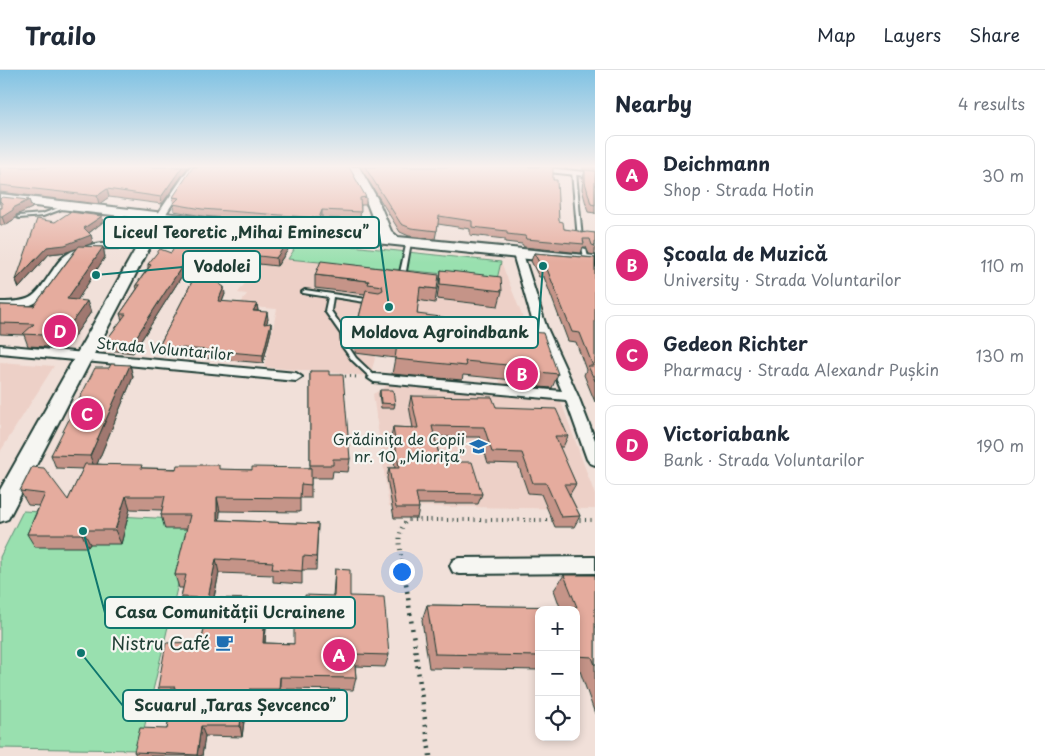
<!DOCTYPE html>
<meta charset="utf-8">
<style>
:root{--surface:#fff;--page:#f2f2f3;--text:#1f2937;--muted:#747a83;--line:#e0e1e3;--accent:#db2777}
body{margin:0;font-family:"Playpen Sans",sans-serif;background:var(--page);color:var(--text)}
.controls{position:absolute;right:15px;bottom:15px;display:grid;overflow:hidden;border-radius:10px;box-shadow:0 2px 8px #0003}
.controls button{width:45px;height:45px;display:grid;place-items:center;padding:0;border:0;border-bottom:1px solid var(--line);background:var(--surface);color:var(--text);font:25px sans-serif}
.you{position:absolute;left:401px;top:501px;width:18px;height:18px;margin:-12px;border:4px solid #fff;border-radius:50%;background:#1a73e8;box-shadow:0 0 0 8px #1a73e833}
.badge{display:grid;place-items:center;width:32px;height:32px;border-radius:50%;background:var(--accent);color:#fff;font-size:16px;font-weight:700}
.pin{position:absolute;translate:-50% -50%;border:2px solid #fff;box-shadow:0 1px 5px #0006}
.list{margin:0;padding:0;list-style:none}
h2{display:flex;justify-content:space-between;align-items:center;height:65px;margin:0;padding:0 20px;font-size:21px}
h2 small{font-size:16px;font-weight:400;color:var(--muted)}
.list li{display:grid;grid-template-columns:32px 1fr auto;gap:15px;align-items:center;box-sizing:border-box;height:80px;margin:0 10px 10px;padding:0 10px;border:1px solid var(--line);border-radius:10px}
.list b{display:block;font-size:19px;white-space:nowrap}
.list p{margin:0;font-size:16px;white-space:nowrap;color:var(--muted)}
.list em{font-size:16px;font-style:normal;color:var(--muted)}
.icon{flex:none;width:28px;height:28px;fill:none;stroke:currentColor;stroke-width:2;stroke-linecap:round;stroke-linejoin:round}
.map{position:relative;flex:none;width:595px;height:686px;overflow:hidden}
header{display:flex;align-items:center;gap:30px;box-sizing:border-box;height:70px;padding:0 25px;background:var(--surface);border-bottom:1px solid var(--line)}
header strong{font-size:24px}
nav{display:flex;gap:28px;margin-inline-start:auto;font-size:18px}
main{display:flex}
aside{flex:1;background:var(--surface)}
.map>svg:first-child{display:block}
.built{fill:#edd0c7}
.green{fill:#99e0af;stroke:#5c8e72}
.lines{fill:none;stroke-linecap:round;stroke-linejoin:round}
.lane-casing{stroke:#1f3d34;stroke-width:4}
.street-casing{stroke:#1f3d34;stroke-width:4}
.secondary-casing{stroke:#1f3d34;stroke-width:4}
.primary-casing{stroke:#1f3d34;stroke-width:4}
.path-far2{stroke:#1f3d34;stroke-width:3;stroke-dasharray:1 4;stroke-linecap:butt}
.path-far1{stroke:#1f3d34;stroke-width:4;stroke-dasharray:1 4.5;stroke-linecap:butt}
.path{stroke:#1f3d34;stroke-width:4.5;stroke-dasharray:2 5.5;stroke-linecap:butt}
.lane{fill:#f6f6f2;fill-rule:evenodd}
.street{fill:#f6f6f2;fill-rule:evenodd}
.secondary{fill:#f6f6f2;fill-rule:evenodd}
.primary{fill:#f6f6f2;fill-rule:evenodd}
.wall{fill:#c59488;stroke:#1f3d34}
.shaded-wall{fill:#a0786f;stroke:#1f3d34}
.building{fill:#e5ac9e;stroke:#1f3d34}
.labels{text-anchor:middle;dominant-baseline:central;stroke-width:4.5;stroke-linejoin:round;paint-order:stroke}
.street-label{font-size:15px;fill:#1f3d34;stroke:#f6f6f2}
.poi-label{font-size:15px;fill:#1f3d34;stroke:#f6f6f2;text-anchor:end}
.near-poi-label{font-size:18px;fill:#1f3d34;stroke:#f6f6f2;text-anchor:end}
.leader{fill:none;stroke:#0f766e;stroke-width:2}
.callout-dot{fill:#0f766e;stroke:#f6f6f2;stroke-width:2}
.callout{fill:#f6f6f2;stroke:#0f766e;stroke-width:2}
.callout-label{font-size:16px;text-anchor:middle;font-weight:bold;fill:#1f3d34}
</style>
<header>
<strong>Trailo</strong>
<nav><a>Map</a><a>Layers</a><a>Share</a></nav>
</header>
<main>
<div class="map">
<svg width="595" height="686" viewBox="0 0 595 686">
<rect width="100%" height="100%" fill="#f1e0d9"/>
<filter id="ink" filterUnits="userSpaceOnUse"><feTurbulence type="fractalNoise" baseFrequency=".02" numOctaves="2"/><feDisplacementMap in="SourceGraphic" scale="10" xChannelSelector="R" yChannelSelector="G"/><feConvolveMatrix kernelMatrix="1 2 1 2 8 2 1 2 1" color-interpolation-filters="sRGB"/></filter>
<g filter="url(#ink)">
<path class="built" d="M295,170L501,192L552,322L501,317L495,291L435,292L376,285L370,306L264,297L277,239L239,236L247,224L238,223L260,192L271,188L288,189L294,180L290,178Z
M0,292L54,296L0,382Z
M392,313L560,329L595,425V439L389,436L373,324Z"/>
<path class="green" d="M295,170L501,192L497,209L288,189L294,180L290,178Z
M23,441L193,450L139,680L0,678V487Z"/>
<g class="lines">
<defs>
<path id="lane" d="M574,101L576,102L582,169L580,170L578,169L572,102Z
M67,135L70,136L43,146L19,148L17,147L19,146L42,144Z
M407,171L411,172L405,207L402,209L399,207Z
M582,178L586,179L589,191V192L585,191Z
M305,220L373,230V232L371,233L333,227L331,241L347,264L348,276L356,288L376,307L377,308L376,309H372L352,290L342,276L341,264L325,241L328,227L303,223L302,222Z"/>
<path id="street" d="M190,97H196L162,150H156L155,148Z
M518,97H538L595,103V107L521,99Z
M115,172L143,173L148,176L143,179C120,177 91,175 71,190C65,195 61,202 57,208C40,235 32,239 0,238V232C35,232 34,227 53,200C56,195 60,189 66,185C80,175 98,173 115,172Z
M518,181L523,184L546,256L578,326L595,370V395L590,393L587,389L566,330L374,312L368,308L374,304L562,321L534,256L513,184Z
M0,275L296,303L302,307L296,311L0,283Z
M595,487V503L459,504L453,502L450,496L453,490L459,488Z"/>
<path id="secondary" d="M159,144L165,148L8,449L0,452V420L153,148Z"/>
<path id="primary" d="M347,97H359L377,128L391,161L398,167L595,186V196L262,161L260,158L262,155L267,154L379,165L365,128Z
M0,124L225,150L232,154L225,158L0,132Z"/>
</defs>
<use href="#lane" class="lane-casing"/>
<use href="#street" class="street-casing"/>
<use href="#secondary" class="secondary-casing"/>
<use href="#primary" class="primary-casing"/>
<path class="path-far2" d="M340,306L358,307"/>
<path class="path-far1" d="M574,450H595
M405,507C403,490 392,462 408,450H552"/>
<path class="path" d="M405,506L430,686"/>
<use href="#lane" class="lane"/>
<use href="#street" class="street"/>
<use href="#secondary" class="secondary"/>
<use href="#primary" class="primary"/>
</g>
<path class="wall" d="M0,97H188L162,134L109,127L99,134L0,122Z
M360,97H550L553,110L559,151L564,159L582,163H595V185L589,184L586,177H583L581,183L524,177L522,174L505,172V169L470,165V159L438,154L435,169L409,166L400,162Z
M583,97H595V144V143L588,142L582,119L583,108L585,100L592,101L583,100Z
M173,127H366V135H361L360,149L322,148L318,156L203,146L174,141Z
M0,129L29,130L32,138L16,145V148L5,155H0V138H1L0,135Z
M102,146L103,152L89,163L91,165L93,173L82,176L103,177L105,187L77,230L91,242L66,278L28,276L24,265L0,264V235L34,236L77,178L67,182L49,184L19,218L16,210L55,152Z
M296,168L277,196L259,194L253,206L201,202L225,224L222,232L257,234L258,241L268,249L266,254L271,253V261L263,293L161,284L159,276L197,202L185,201L133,283L108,280L105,272L122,250L120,244L137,219L136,215L148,198V194L171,183Z
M534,183L595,188V332L584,305L586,300L576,272L568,271L544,207H539L531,191Z
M441,200L502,221L498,236L437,229Z
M315,205L437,219L435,233L418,230L417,244L465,257L558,304L552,318L514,315L513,310L463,305L462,310L392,304L395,288L355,283L356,269L358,261L359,247L365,224L315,218Z
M130,295L133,307L97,394L143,398L252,400L310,398V301L329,305L350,389L348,402L333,401L332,408H311V428H300V442L220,441L219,450L318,454L316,500H302V514L273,512V505L219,503L214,528L267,542L265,573L294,574L305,557L333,526L335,499L350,526L389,585L385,597L355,596L356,608L353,620L280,619V630H252L250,650L244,651L242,667L205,666L202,686H137L134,682L167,659L173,628H163L158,617L202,572L206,541L184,540L181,527L183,518H179L175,505L187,459H165L161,445L162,440L130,439L121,474H90L88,477H35L27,464L39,436L28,435L20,421L32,397L68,430L83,399L56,398L51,385L109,298Z
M380,320L395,334L394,338H381L379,324Z
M411,326L496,337L568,366L563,377H559L576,414L570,424H569L580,446L574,457H555L541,424L528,423L518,394L488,393L480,367H435L439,385L457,392L482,424L478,434H418L419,438L417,448H394L387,408L389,398H395L391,368L393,357L413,358L409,336Z
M564,505H595V644L580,601H576V540H539V600L429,598L422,550L427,535L560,537L554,520Z"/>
<path class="shaded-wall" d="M182,97H188L162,134L161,127Z
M107,119L109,127L99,134L97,126Z
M29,130L32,138L16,145V148L5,155L2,147L13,138Z
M322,140V148L318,156L319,148Z
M102,146L103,152L86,165L84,158Z
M296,160V168L277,196L276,188Z
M91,165L93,173L67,182L49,184L19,218L16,210L47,177Z
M103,177L105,187L71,240L67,229Z
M259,186V194L253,206L252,199Z
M184,193L185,201L133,283L131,275Z
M224,217L225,224L219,239L218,231Z
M87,231L91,242L66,278L62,266Z
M257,234L258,241H253Z
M267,242L268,249L264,262V254Z
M271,253V261L263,293V285Z
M130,295L133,307L95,399L90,386Z
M126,426L130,439L121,474L115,460Z
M217,427L220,441L219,464L217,450Z
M83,460L90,474L88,477L82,464Z
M216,489L219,503L211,541L208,528Z
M266,529L267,542L264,586L263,573Z
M280,607V630L279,619Z
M250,619L252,630L250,650L249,639Z
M242,640L244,651L242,667L240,656Z
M201,656L205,666L202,686H197Z"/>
<path class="building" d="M0,97H182L161,127L107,119L97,126L0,115Z
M193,97H349L366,127L360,128L361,142L322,140L319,148L202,139L173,134L179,128L173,127Z
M365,97H553V110H557L559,151L563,152L564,159L579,161L582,163L587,162L595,163V176L592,175L590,169H583L584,174L526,169L525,166L507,164V161L472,157V151L439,146L437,161L411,158L401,154Z
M585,100L595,101V135L591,134L585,112Z
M2,127L29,130L13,138V140L2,147H0V138H2V133L0,131V129Z
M70,142L102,146L84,158L91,165L65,175L47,177L16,210L37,149L55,152Z
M196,151L296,160L276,188L259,186L252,199L184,193L131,275L105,272L126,244H120L140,215H136L151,195L148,194L160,179L171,183L179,170H184Z
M79,176L103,177L67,229L87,231L62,266L23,264L34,254L0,253V235L34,236Z
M534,183L595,188V311L588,296H593L580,263L572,262L547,199L542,198Z
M321,191L439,205L437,219L420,217L417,244L465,250V257L543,263L558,304L520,300L518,296L465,291L466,296L395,289L397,274L356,269L362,247H359L366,220L379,222L383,220L382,216L368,214L369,211L315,205Z
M198,200L224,217L218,231L257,234L253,241L267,242L264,254L271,253L263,285L159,276Z
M441,200L501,207L502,221L440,214Z
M111,294L130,295L90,386L51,385L95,298H109Z
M310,301H329V305H343L350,389H333V395H310Z
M380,320H393L395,334L381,333Z
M411,326L492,327L496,337L556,339L568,366H555L576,414H564L580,446L561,447L546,413H533L522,383L492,382L484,357L432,356L439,385H456L457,392H472L482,424L416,423L419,438H396L389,398H399L393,357L418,358Z
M85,394L142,395L141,398L176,399L177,395H219V399L252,400V397L311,398V415L301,414L300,428L217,427V450L318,454L316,487L303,486L302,501L272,499L273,492L216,489L208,528L181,527L186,505H175L190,445H161L165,426H126L115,460H83L82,464H27L45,424L20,421L32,397L44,398L68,430Z
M335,499L350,500V526L384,527L389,585L354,584L356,608L280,607L279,619H250L249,639L242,640L240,656H201L197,685L134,682L140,658L167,659L175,617H158L166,573L202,572L208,528L266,529L263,573L294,574V557H305V525L334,526Z
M564,505H595V595L592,587L576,586V540H539V586L435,584L427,535L577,537Z"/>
</g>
<linearGradient id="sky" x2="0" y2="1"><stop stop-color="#80c2e3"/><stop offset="0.5" stop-color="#f9f1ee"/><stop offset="1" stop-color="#f9f1ee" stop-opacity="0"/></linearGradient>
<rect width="595" height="193" fill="url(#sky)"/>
<defs>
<symbol id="school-bare" viewBox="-9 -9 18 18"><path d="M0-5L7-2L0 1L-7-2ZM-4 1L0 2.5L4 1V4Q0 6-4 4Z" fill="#1f6fb2" stroke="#f6f6f2" stroke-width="2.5" paint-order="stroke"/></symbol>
<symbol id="cafe-bare" viewBox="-9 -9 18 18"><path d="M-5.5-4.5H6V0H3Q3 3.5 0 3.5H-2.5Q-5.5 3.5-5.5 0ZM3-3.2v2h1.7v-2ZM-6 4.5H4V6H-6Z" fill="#1f6fb2" stroke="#f6f6f2" stroke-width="2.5" paint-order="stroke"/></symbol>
</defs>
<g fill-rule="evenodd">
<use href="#school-bare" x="466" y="364" width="25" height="25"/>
<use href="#cafe-bare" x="212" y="560" width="25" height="25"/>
</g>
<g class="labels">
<g class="street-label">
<text transform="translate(165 278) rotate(5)">Strada Voluntarilor</text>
</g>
<g class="poi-label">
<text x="465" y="368">Grădinița de Copii<tspan x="465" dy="17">nr. 10 „Miorița”</tspan></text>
</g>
<g class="near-poi-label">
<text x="210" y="572">Nistru Café</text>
</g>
</g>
<path class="leader" d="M389 237L379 163M96 205L183 197M543 196L538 262M83 461L105 543M81 583L123 636"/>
<g class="callout-dot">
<circle cx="389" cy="237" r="5"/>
<circle cx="96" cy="205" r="5"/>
<circle cx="543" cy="196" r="5"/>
<circle cx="83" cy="461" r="5"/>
<circle cx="81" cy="583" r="5"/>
</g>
<g class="callout">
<rect x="104" y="147" width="275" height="31" rx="5"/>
<rect x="183" y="181" width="77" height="31" rx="5"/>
<rect x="341" y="247" width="197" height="31" rx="5"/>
<rect x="105" y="527" width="250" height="31" rx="5"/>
<rect x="123" y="620" width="224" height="31" rx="5"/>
</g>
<g class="callout-label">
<text x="241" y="168">Liceul Teoretic „Mihai Eminescu”</text>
<text x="222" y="202">Vodolei</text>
<text x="440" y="268">Moldova Agroindbank</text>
<text x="230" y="548">Casa Comunității Ucrainene</text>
<text x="235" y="641">Scuarul „Taras Șevcenco”</text>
</g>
</svg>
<div class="controls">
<button>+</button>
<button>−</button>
<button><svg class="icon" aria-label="locate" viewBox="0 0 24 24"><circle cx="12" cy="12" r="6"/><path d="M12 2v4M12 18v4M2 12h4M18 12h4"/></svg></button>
</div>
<div class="you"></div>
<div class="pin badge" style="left:339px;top:585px">A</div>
<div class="pin badge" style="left:522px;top:304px">B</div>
<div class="pin badge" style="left:87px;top:344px">C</div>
<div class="pin badge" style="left:60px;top:261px">D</div>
</div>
<aside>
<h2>Nearby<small>4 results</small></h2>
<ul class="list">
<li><span class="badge">A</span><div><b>Deichmann</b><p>Shop · Strada Hotin</p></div><em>30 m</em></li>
<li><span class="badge">B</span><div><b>Școala de Muzică</b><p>University · Strada Voluntarilor</p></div><em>110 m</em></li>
<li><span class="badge">C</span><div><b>Gedeon Richter</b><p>Pharmacy · Strada Alexandr Pușkin</p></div><em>130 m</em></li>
<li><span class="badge">D</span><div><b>Victoriabank</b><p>Bank · Strada Voluntarilor</p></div><em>190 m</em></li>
</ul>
</aside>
</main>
